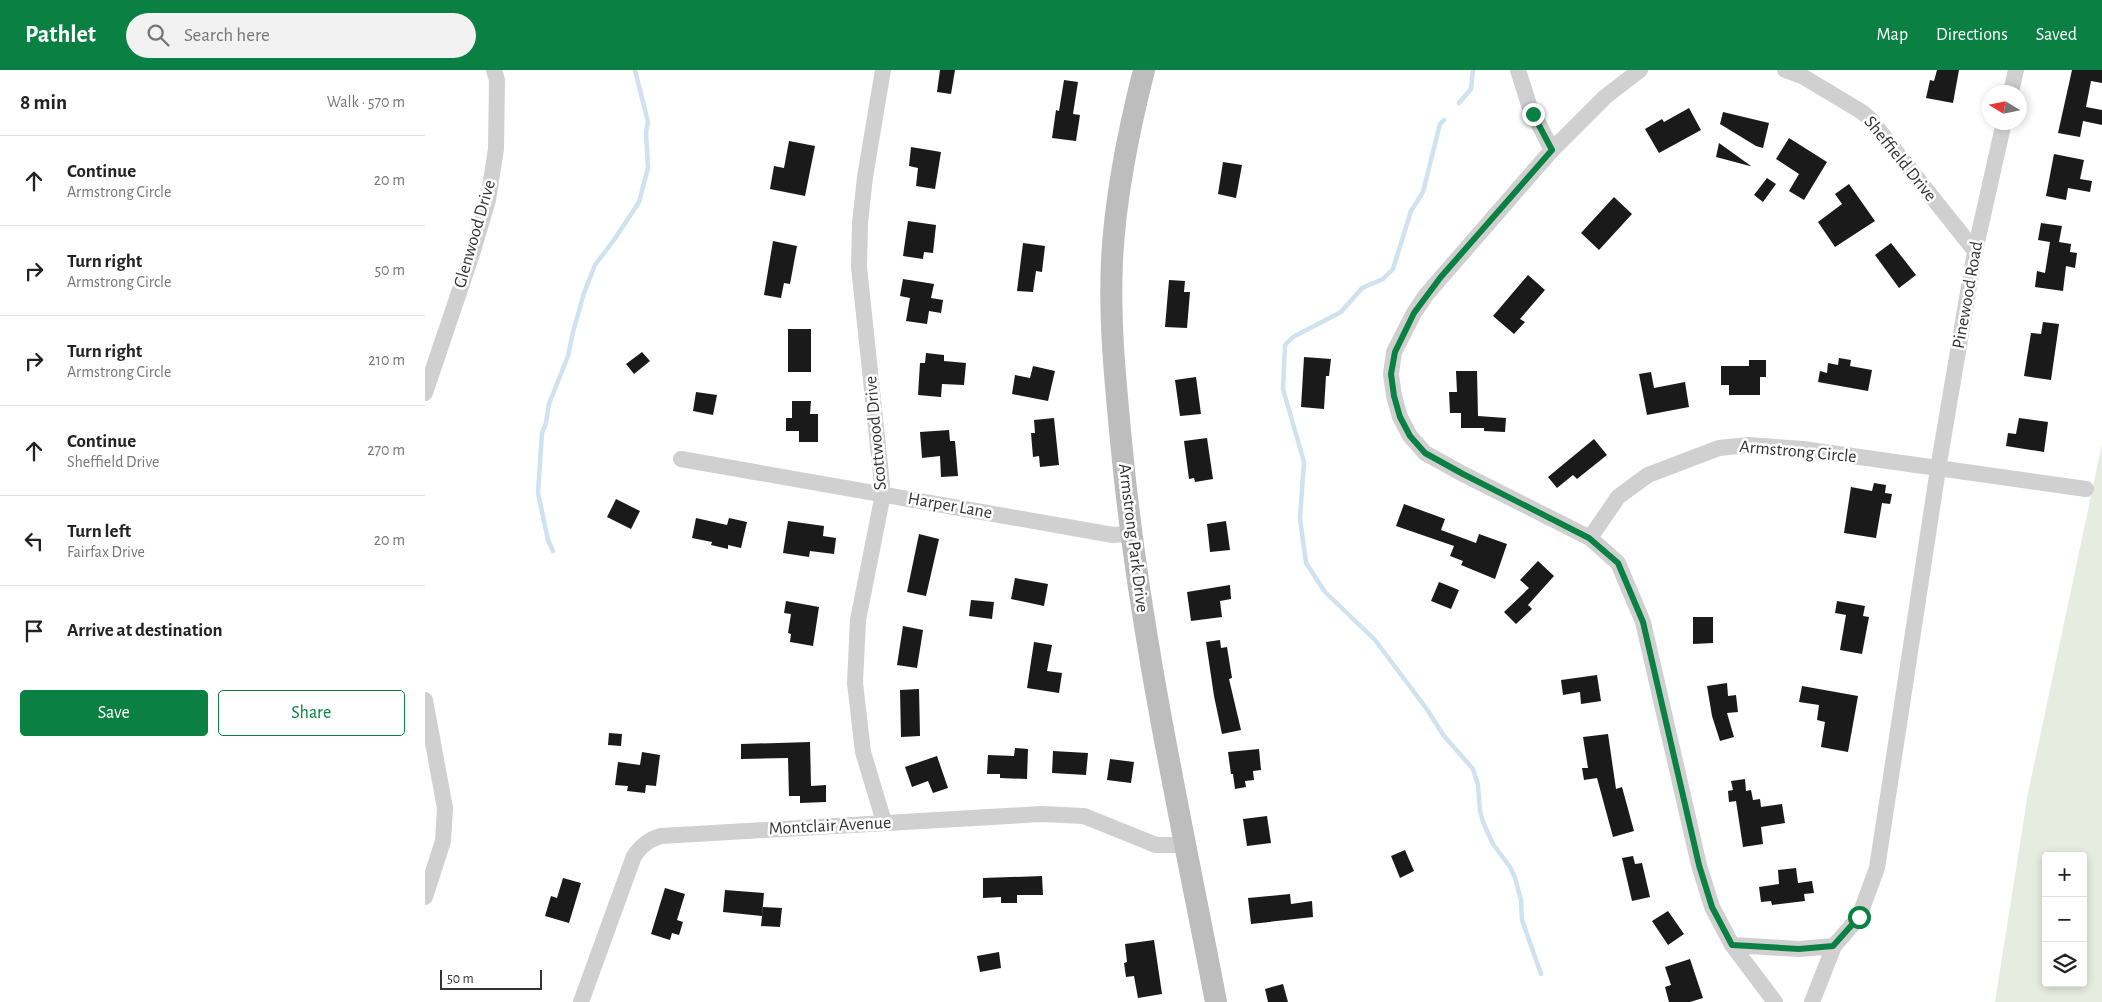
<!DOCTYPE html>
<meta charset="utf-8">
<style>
:root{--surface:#fff;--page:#f2f2f2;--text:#222;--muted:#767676;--line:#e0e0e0;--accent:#0b8043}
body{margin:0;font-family:"Alegreya Sans",sans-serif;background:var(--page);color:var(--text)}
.controls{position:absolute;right:15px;bottom:15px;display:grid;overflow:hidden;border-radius:5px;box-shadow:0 2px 8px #0003}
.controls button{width:45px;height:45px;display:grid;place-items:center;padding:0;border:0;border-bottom:1px solid var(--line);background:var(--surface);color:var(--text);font:25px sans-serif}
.compass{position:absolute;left:1557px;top:15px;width:45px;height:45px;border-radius:50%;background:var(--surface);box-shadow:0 2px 8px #0003;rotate:280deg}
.scale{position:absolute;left:15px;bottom:12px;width:102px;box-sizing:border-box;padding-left:5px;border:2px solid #333;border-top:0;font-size:14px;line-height:18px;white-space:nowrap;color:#333;-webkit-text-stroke:4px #fff;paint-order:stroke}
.stop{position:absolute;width:15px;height:15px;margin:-11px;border:4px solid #0b8043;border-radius:50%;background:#fff}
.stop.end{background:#0b8043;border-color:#fff;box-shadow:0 1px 5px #0008}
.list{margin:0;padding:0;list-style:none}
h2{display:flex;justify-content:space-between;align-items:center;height:65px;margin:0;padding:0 20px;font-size:21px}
h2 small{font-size:16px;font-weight:400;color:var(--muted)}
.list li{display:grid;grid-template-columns:32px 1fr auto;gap:15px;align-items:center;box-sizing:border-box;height:90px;padding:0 20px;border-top:1px solid var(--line)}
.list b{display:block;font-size:19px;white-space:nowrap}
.list p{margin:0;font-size:16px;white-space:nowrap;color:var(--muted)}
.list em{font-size:16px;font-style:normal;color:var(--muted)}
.actions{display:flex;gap:10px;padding:15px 20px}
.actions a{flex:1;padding:11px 0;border:1px solid var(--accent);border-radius:5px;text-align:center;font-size:18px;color:var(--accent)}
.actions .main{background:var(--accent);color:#fff}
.icon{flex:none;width:28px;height:28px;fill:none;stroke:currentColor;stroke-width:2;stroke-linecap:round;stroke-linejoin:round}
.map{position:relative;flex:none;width:1677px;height:932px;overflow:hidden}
header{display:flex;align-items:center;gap:30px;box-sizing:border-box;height:70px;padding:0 25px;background:var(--accent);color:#fff}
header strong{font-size:24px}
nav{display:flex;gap:28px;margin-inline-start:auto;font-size:18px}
.search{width:350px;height:45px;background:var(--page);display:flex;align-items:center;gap:12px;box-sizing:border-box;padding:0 18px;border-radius:28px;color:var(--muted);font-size:19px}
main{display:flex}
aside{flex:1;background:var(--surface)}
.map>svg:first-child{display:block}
.green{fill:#e6ecdf;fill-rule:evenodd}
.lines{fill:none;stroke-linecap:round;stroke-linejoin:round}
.stream{stroke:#cfe2ee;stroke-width:4.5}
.building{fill:#1a1a1a}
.street{stroke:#d0d0d0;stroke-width:16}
.secondary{stroke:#bdbdbd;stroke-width:22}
.route{stroke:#0b8043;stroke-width:6}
.labels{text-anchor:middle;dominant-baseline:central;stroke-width:5;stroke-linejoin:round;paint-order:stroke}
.street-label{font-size:18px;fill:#333;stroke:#fff}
</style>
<header>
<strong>Pathlet</strong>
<div class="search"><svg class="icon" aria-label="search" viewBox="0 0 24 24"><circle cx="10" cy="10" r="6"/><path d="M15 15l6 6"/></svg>Search here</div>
<nav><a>Map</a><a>Directions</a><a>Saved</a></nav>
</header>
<main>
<aside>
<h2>8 min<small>Walk · 570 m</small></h2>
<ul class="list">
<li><svg class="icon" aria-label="ahead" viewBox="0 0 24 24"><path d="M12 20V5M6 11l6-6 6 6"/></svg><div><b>Continue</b><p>Armstrong Circle</p></div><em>20 m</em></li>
<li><svg class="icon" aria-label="right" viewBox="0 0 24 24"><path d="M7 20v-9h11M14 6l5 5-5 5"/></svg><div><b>Turn right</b><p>Armstrong Circle</p></div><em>50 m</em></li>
<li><svg class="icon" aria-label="right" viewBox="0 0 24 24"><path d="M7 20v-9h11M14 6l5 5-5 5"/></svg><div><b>Turn right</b><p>Armstrong Circle</p></div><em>210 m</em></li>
<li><svg class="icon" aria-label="ahead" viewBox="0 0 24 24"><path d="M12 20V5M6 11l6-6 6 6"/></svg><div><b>Continue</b><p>Sheffield Drive</p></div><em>270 m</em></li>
<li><svg class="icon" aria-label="left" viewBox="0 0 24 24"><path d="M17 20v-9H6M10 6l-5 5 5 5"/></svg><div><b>Turn left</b><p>Fairfax Drive</p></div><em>20 m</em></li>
<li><svg class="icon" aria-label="arrive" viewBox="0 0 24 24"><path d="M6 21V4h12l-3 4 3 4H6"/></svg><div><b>Arrive at destination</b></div></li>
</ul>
<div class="actions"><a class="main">Save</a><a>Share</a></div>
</aside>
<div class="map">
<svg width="1677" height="932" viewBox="0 0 1677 932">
<rect width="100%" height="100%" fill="#fff"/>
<path class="green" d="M1677,374V932H1570L1603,723ZM1621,786H1658V913H1621Z"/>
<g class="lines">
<path class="stream" d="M1034,33L1046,19L1048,0
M1019,50L1015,54L998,122L986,141L968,199L958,209L937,218L916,242L868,267L860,275L858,319L879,392L875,448L881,493L900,522L950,570L1001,638L1019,666L1048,699L1053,715L1055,741L1058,752L1068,774L1085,797L1090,808L1096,830L1097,850L1116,904
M128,481L123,470L113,423L117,363L121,353L124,334L143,286L148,262L159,223L170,195L189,170L214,132L223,98L221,62L223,52L210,0"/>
</g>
<path class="building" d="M515,0H530L526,24L512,22Z
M1512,0H1534L1528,33L1501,28L1505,10L1509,11Z
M1647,0H1677V13L1666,11L1661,37L1677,40V55L1658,51L1655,67L1633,63Z
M639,10L653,12L648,44L655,45L651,71L627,68L631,40L634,41Z
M1264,38L1276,60L1234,83L1220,59L1237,49L1239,52Z
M1298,42L1344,53L1338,78L1331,76L1295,54Z
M1364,68L1402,92L1379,130L1364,121L1374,104L1351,89Z
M364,71L390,76L380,126L345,119L349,96L359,98Z
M1294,73L1326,96H1325L1291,87Z
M486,77L516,82L510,119L491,116L493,98L484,96Z
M1629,84L1659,90L1655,109L1667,111L1665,122L1643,118L1641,130L1621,126Z
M798,92L817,95L811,128L793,124Z
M1342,108L1351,114L1338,132L1329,125Z
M1424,114L1450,151L1410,177L1393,152L1417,134L1410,124Z
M1189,127L1207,144L1174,180L1156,163Z
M483,151L511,155L508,183L499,182L498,189L478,186Z
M1616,153L1637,156L1634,172L1646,174L1645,182L1652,183L1650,198L1641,196L1638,221L1610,217L1612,201L1620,203L1625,172L1613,170Z
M348,171L372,176L365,214L359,213L356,228L339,225Z
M598,173L620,176L617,202L611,201L608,222L592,221Z
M1466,173L1491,205L1474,218L1450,185Z
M1103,205L1120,220L1095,249L1100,252L1089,264L1068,246Z
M478,209L509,214L506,228L518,230L516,243L504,241L502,254L481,251L485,228L475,226Z
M744,210L760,211L759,222H765L762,258L740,257Z
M1618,252L1634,254L1626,310L1599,306L1606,263L1616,264Z
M363,259H386V302H363Z
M217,282L225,291L209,304L201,294Z
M501,283L519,285V291L541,293L539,315L517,314L516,327L493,325L495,293H500Z
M879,287L906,289L904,306H901L899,339L876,337Z
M1414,288L1426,290L1425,296L1447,300L1443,321L1393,312L1395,301L1402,303L1403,293L1413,295Z
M1324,290H1341V307H1335V325H1304V315H1296V296H1324Z
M608,296L630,301L623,331L587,324L590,305L605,308Z
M1031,301H1052L1053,346L1081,348L1080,362L1059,361V358H1036V343H1025L1024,322H1032Z
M1226,302L1229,318L1260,312L1264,337L1222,345L1214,304Z
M771,307L776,344L755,346L750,310Z
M271,322L292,325L288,345L268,341Z
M367,331H386L385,344H393V372H374V361H361V348H367Z
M629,348L634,395L615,397L614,386L608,387L606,363H610L609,350Z
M1594,348L1623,352L1619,382L1581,376L1583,363L1591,364Z
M524,360L525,371H530L533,406L516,407L515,386L497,388L495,362Z
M782,368L788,409L770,412L769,408L764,409L759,371Z
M1169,369L1182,385L1152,409L1148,405L1132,418L1123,407Z
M1449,413L1461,415L1460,423L1467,424L1465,434L1457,433L1451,468L1419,463L1426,417L1447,421Z
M191,429L215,441L206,459L182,447Z
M979,434L1020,449L1016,460L1051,473L1054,464L1082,474L1070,509L1036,495L1038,491L1025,486L1029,476L971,456Z
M271,448L302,455L304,448L322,452L316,478L303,475V479L286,475L287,472L267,468Z
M363,451L399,456L398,466L411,468L409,484L385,481L384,487L358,483Z
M801,451L805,480L785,482L782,454Z
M494,464L514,469L501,526L482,522Z
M1113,491L1129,506L1103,535L1107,539L1091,554L1079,542L1104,518L1095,510Z
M590,508L623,514L619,536L586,529Z
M1014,512L1034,520L1026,539L1006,531Z
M805,515L806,529L795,531L797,547L766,551L762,522Z
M546,530L569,532L567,549L544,546Z
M361,531L394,537L388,576L365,572L366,564L363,563L366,544L359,543Z
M1412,531L1440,536L1438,546L1444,547L1437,584L1415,580L1421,545L1410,543Z
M1268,547H1288V573L1268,574Z
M478,556L498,560L492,598L472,595Z
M795,570L796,578L802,577L807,608L804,609L816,660L797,664L789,626L781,572Z
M609,572L627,575L622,601L637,603L634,623L602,618Z
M1172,605L1176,631L1156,634L1155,622L1138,625L1136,610Z
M1302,613L1303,626L1311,625L1313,642L1302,643L1309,667L1295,671L1287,646L1282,616Z
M1377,616L1433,626L1423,682L1396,677L1400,652L1392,650L1394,635L1374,632Z
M494,619L495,666L476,667L475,620Z
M184,663L197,664L196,676L183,675Z
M1183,664L1191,719L1197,717L1209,761L1188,767L1172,708L1159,710L1157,698H1163L1158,667Z
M385,672L386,716L401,715V732L375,733V726H364L363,688L316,689V674Z
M590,678L603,679L602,709L575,708V704H562L563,685L589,686Z
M834,679L836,700L828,701L829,710L820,711L821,717L810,719L808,704H806L803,682Z
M628,681L663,683L661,705L627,703Z
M217,682L235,685L231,716L221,715L220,723L202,721L203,716L190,715L193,692L215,695Z
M512,686L523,718L508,723L503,711L487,717L480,697Z
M685,689L709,692L706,713L682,710Z
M1320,709L1321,721L1326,720L1328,730L1335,729L1336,737L1357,734L1360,753L1336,757L1338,774L1318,777L1311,731L1304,732L1303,721L1308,720L1306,711Z
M842,746L846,773L822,776L818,749Z
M980,780L989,801L975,808L966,786Z
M1208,786L1210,794L1217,793L1225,827L1207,831L1197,788Z
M1371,798L1373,813L1387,811L1389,823L1379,824L1380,831L1347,835L1346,831L1336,832L1334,817L1354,814L1353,800Z
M617,806L618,825H592V833H576V827L558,828V808Z
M138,808L156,813L144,853L120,846L126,826L132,828Z
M240,818L260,824L252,850L258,852L254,865L247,863L245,870L226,864Z
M300,820L339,823L337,846L298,842Z
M865,824L866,834L887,831L888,847L826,854L823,828Z
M338,837L357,838L355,857L336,856Z
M1243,841L1259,864L1243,875L1227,851Z
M729,870L737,924L713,928L709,906L701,907L699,893L702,892L700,874Z
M574,882L576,898L555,902L552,886Z
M1265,889L1278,928L1265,932H1244L1240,917L1246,915L1240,897Z
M858,914L863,932H843L840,919Z"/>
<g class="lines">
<path class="street" d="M458,0L440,107L435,153L434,197L458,424L433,550L430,613L438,682L459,752
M1093,0L1104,35L1127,80
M1215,0L1180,27L1127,80L1001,225L989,243L969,282L966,304L969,326L975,347L985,366L1000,383L1038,404L1165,468L1193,493L1218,552L1274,795L1287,837L1307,875L1350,932
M1360,0L1377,6L1437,42L1445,49L1550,181
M1586,22L1591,0
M0,323L47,184L63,130L71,79L72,10L69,0
M256,389L688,465L705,464
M1165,468L1193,427L1223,405L1294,378L1323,375L1378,379L1661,419
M0,630L20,738L18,771L0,827
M1307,875L1374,879L1409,876
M156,932L209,786C217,775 223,770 236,766L617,744L659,746L731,775H759
M1387,932L1409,876L1434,847L1452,798L1513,399L1550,181L1579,52"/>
<path class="secondary" d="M719,0C703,63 690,127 687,191C684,255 691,317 697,381C715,567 756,749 791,932"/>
</g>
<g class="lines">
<path class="route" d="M1108,44L1127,80L1015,208L989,243L970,282L966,304L969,326L975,347L985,366L1000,383L1038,404L1164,468L1193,493L1218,552L1274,795L1287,837L1307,875L1374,879L1408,876L1434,847"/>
</g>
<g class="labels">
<g class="street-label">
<text transform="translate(1475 89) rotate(51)">Sheffield Drive</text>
<text transform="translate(50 164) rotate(-74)">Glenwood Drive</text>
<text transform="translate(1543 225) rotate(-80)">Pinewood Road</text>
<text transform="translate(451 363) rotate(-95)">Scottwood Drive</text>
<text transform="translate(1373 382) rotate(5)">Armstrong Circle</text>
<text transform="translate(525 436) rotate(10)">Harper Lane</text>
<text transform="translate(708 468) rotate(83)">Armstrong Park Drive</text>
<text transform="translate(405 756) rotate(-3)">Montclair Avenue</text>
</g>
</g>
</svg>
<div class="controls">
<button>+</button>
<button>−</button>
<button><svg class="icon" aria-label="layers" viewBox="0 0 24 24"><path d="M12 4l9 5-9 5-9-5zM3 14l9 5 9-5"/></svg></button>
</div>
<svg class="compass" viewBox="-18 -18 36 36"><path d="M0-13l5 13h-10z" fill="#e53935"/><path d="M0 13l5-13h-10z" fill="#767676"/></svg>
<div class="scale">50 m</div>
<div class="stop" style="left:1434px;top:847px"></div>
<div class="stop end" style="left:1108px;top:44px"></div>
</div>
</main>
